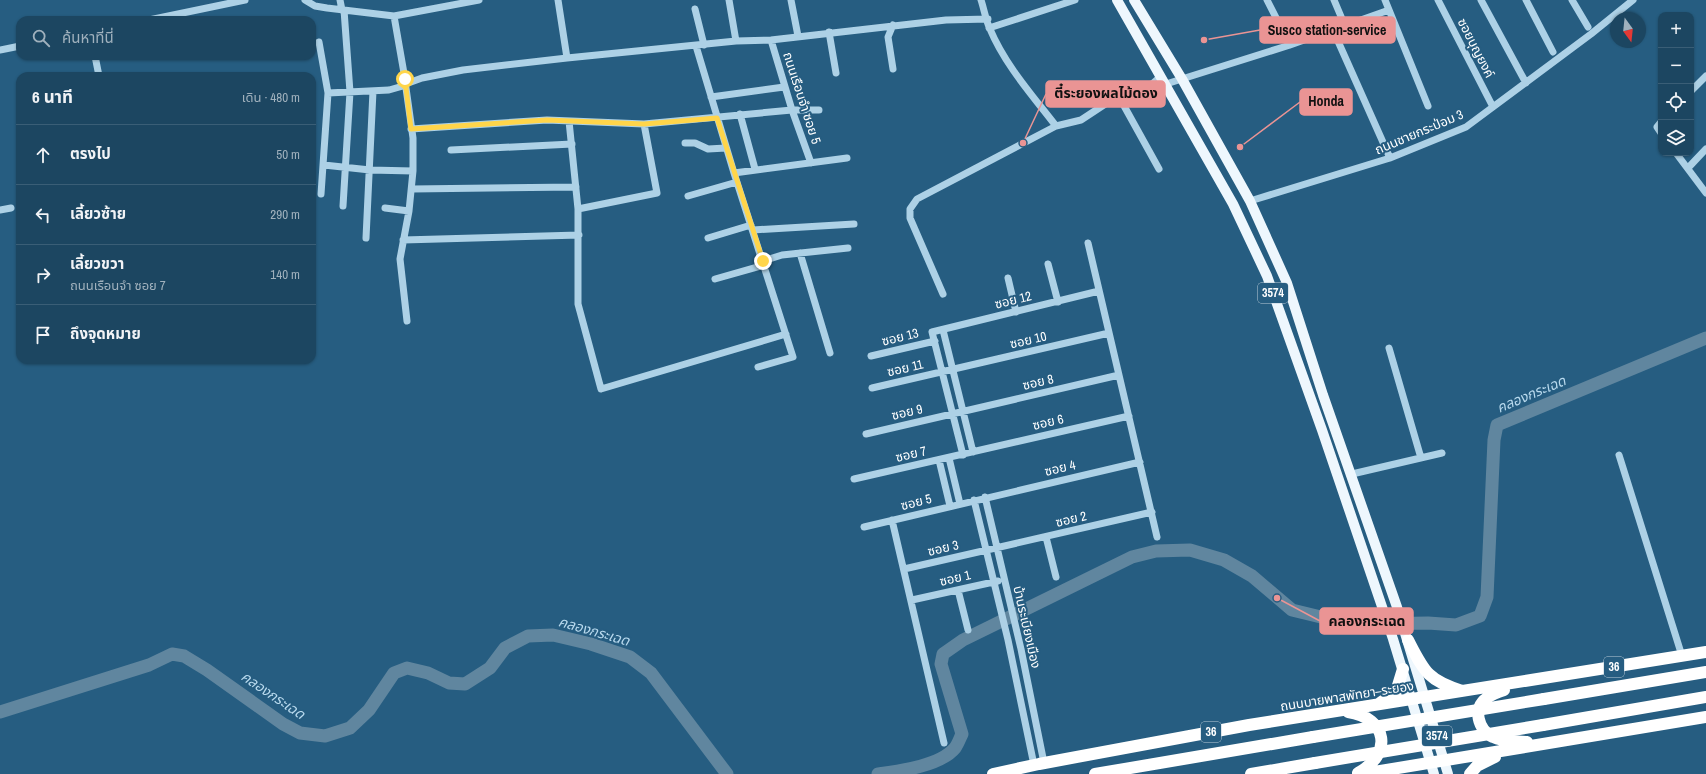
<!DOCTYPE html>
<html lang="th">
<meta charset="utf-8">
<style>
:root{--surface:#1c4661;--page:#29506a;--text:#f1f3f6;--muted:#a0b1bd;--line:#3a5e76}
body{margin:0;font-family:"Archivo Narrow","Noto Sans Thai",sans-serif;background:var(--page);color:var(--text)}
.controls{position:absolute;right:12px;top:12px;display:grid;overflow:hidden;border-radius:8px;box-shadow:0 1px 3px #0004}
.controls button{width:36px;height:36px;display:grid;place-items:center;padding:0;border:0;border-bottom:1px solid var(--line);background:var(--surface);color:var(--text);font:20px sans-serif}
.compass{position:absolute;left:1610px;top:12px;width:36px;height:36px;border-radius:50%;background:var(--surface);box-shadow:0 1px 3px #0004;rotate:165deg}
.stop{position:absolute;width:12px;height:12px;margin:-9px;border:3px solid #ffd54a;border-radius:50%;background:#fff}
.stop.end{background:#ffd54a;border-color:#fff;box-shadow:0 1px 4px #0008}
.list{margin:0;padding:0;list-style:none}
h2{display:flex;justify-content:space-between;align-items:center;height:52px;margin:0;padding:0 16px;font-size:17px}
h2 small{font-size:13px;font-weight:400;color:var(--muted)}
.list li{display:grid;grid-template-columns:26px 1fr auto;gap:12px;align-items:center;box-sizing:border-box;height:60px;padding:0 16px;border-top:1px solid var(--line)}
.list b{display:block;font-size:15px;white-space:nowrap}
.list p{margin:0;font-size:13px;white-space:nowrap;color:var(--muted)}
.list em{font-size:13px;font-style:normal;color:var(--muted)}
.icon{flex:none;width:22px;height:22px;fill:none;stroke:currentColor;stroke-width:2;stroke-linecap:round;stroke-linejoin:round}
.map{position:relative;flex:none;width:1706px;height:774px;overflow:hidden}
.search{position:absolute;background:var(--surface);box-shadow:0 1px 3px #0004;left:16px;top:16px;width:300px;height:44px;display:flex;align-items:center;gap:10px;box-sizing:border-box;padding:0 14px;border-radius:12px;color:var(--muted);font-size:15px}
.panel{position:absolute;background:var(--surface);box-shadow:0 1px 3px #0004;left:16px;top:72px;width:300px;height:292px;border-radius:12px}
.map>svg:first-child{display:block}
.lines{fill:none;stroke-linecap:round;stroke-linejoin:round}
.river{stroke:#60869f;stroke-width:13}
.minor{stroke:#add1e6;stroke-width:7}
.major{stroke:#eef7fd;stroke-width:10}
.highway{stroke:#fff;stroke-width:12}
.highway-bridge{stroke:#fff;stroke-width:12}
.route{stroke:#ffd54a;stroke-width:5}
.labels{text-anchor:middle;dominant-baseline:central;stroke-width:4;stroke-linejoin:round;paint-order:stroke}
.shield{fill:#265d81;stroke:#beced9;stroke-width:1}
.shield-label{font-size:12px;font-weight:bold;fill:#fff}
.street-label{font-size:13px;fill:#fff;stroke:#265d81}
.water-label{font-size:14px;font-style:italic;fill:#b9daee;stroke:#265d81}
.leader{fill:none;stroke:#ea9494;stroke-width:1.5}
.callout-dot{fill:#ea9494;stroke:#265d81;stroke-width:1.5}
.callout{fill:#ea9494;stroke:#ea9494;stroke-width:1.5}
.callout-label{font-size:14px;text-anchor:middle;font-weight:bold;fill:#111}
</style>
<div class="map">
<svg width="1706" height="774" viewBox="0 0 1706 774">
<rect width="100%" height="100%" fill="#265d81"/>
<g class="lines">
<path class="river" d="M0,712L149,665L172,654L184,656L207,670L283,724L300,733L325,736L350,728L369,710L394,673L407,668L428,673L449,683L465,684L490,668L505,648L528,636L553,635L591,644L630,657L651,673L727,774
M878,774C900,771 940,766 955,748C958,744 960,738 962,734L941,664L943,654L963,640L1132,557L1156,551L1190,550L1224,560L1252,576L1292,610L1325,618L1371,624L1428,623L1456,625L1480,616L1487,597L1494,440L1497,425L1706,338"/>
<path class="minor" d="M305,0L315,6L327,8L394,16L479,0
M340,0L342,10
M558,0L567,58
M729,0L736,41
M791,0L798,36
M981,0C984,9 986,21 990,29C1005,65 1033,96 1056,126L1081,120L1125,91L1152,84L1161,76
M1267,0L1290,45
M1334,0L1345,26
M1385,0L1428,106
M1438,0L1493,107
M1481,0L1526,83
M1526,0L1553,52
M1572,0L1588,27
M695,9L704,45
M394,16L405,79
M149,20L245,0
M893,25L888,37L893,69
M989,28L1075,0
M1333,30L1390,158
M829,32L836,73
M771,40L792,110L811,163
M319,42L328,93L321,194
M696,46L734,173L793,357L758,367
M0,50L20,46
M95,56L99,76
M411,82L422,78L463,70L567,58L736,41L771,40L946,20L988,19
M1166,84L1290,45L1389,10
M406,88L413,138V171L409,211L400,259L407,321
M1691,91L1706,76
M328,93L389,90L403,86
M1118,95L1159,169
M711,97L784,87
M740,114L755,169
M569,121L578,209V304L601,389L786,334
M1661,122L1657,127L1661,133
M411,129L547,120L644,124L792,110H819
M685,143H695L708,149L726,148
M451,150L572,144
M1676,153L1706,193
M324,165L370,170L413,171
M1688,168L1706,149
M734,173L847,158
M412,189L576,187
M688,196L737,182
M1250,201L1390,158L1466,127L1591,34L1633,0
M343,206L350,92L344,10
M385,208L409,211
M578,209L657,193L644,124
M0,210L11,208
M753,230L854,224
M366,238L373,91
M708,238L751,225
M403,240L579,235
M1088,243L1157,537
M800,253L830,353
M763,261L782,255L848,248
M1048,264L1058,302
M1008,278L1016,312
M715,279L764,265
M943,294L910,218V209L917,199L1056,126
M943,330L973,452
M1389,348L1421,458
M871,356L935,341
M872,388L1109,333
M866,434L1119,375
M963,455L932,332L1099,291
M1619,455L1682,656
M949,458L960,504
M939,460L950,506
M1352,474L1442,453
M854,479L1129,416
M985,497L1021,649L1044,763
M974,500L1008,640L1034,765
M892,520L944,743
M864,527L1140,462
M1046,537L1056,577
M904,569L1152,512
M958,590L968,630
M912,600L998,581"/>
<path class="major" d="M1117,0L1233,204L1267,276L1322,430L1393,639L1434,774
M1134,0L1182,79L1250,201L1287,283L1323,395L1397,607L1448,774"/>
<path class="highway" d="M1408,640C1424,671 1427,680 1462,691
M1504,690C1498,692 1492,694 1487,698C1472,708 1478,730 1493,737C1503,742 1516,741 1527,742
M1544,699L1706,672
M1380,703L1396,692L1403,669
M1348,712C1388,718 1393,754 1358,773
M1543,725L1706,697
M993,774L1039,764L1249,725L1706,652
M1095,774L1313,737
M1251,774L1315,763
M1362,774L1706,717
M1470,774L1477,766L1495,757"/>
<path class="highway-bridge" d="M1313,737L1544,699
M1315,763L1543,725"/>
</g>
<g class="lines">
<path class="route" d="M405,79L402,84L406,88L411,129L547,120L644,124L717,118L763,261"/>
</g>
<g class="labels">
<g class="shield">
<rect x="1258" y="283" width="30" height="20" rx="3"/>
<rect x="1604" y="657" width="20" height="20" rx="3"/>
<rect x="1201" y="722" width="20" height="20" rx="3"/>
<rect x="1422" y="726" width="30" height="20" rx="3"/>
</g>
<g class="shield-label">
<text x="1273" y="293">3574</text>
<text x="1614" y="667">36</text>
<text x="1211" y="732">36</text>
<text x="1437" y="736">3574</text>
</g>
<g class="street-label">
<text transform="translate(1476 48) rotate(63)">ซอยบุญยงค์</text>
<text transform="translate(802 98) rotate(72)">ถนนเรือนจำ ซอย 5</text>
<text transform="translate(1419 132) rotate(-23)">ถนนชายกระป่อม 3</text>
<text transform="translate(1013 300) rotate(-14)">ซอย 12</text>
<text transform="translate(900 337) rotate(-14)">ซอย 13</text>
<text transform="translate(1028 340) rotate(-13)">ซอย 10</text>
<text transform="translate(905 368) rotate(-13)">ซอย 11</text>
<text transform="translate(1038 382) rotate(-13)">ซอย 8</text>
<text transform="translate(907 412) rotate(-13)">ซอย 9</text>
<text transform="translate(1048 422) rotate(-13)">ซอย 6</text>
<text transform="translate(911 454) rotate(-13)">ซอย 7</text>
<text transform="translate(1060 468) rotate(-13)">ซอย 4</text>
<text transform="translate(916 502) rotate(-14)">ซอย 5</text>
<text transform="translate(1071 519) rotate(-13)">ซอย 2</text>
<text transform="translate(943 548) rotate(-13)">ซอย 3</text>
<text transform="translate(955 578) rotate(-13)">ซอย 1</text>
<text transform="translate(1027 627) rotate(77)">บ้านระเบียงเมือง</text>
<text transform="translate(1347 696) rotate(-9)">ถนนบายพาสพัทยา–ระยอง</text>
</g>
<g class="water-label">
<text transform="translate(1531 394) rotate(-23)">คลองกระเฉด</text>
<text transform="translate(594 631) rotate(16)">คลองกระเฉด</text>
<text transform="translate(273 695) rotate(34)">คลองกระเฉด</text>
</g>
</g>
<path class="leader" d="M1204 40L1260 30M1023 143L1046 94M1240 147L1300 102M1277 598L1320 621"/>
<g class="callout-dot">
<circle cx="1204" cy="40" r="4"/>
<circle cx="1023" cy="143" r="4"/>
<circle cx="1240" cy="147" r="4"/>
<circle cx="1277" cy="598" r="4"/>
</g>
<g class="callout">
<rect x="1260" y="17" width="135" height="26" rx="4"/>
<rect x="1046" y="81" width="119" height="26" rx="4"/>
<rect x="1300" y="89" width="52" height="26" rx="4"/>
<rect x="1320" y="608" width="93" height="26" rx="4"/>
</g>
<g class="callout-label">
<text x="1327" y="35">Susco station-service</text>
<text x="1106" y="98">ตี๋ระยองผลไม้ดอง</text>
<text x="1326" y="106">Honda</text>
<text x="1367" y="626">คลองกระเฉด</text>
</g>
</svg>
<div class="controls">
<button>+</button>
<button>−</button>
<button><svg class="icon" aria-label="locate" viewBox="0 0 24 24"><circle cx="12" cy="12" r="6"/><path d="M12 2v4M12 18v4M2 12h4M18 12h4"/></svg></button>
<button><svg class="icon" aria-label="layers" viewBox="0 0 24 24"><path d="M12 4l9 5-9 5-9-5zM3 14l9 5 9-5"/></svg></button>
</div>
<svg class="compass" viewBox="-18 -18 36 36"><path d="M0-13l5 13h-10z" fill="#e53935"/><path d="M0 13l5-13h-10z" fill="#a0b1bd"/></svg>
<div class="stop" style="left:405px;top:79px"></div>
<div class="stop end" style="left:763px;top:261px"></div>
<div class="search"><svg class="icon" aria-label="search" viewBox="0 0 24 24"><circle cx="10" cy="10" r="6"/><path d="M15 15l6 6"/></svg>ค้นหาที่นี่</div>
<section class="panel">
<h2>6 นาที<small>เดิน · 480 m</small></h2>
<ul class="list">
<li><svg class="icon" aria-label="ahead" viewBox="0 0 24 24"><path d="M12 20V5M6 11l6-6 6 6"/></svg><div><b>ตรงไป</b></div><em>50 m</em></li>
<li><svg class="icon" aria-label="left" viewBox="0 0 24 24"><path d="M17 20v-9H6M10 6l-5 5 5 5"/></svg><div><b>เลี้ยวซ้าย</b></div><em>290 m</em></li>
<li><svg class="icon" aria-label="right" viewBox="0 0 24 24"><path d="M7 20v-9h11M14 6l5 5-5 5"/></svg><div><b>เลี้ยวขวา</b><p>ถนนเรือนจำ ซอย 7</p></div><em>140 m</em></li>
<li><svg class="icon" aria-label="arrive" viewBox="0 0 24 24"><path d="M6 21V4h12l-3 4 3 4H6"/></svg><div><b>ถึงจุดหมาย</b></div></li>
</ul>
</section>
</div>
